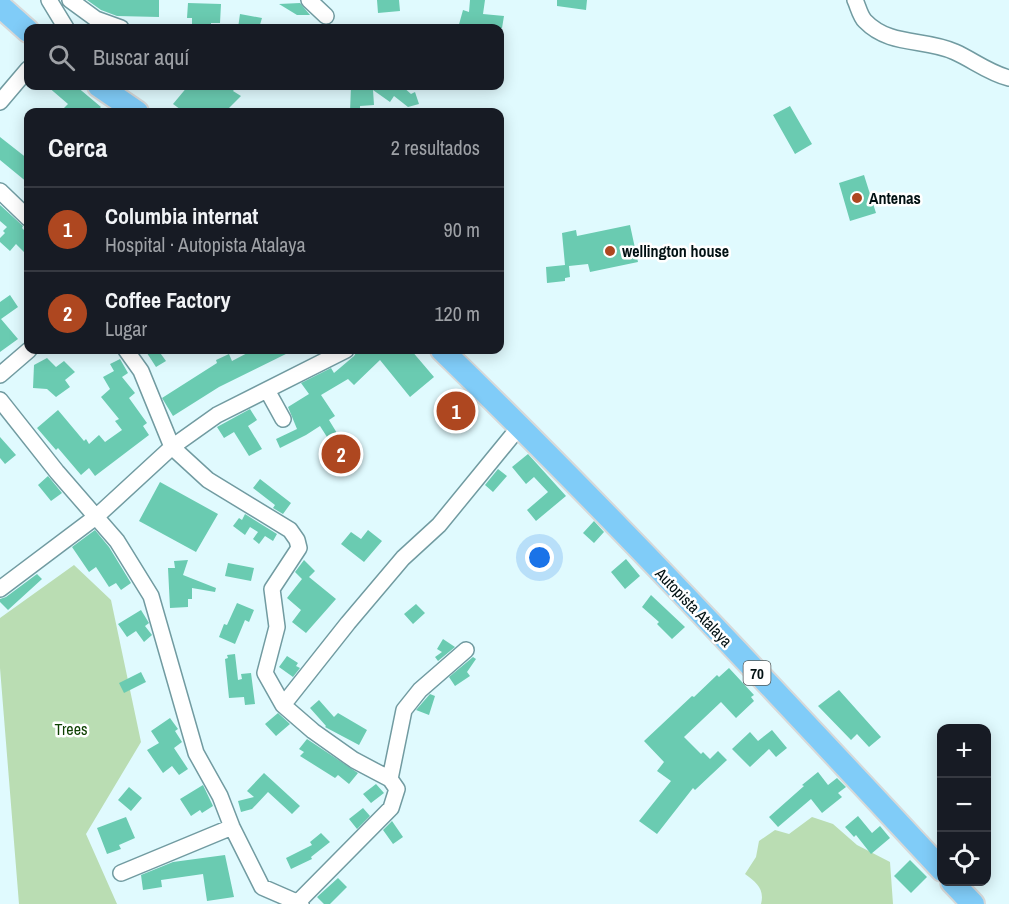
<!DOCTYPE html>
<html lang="es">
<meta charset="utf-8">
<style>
:root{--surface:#171b24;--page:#20242c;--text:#f1f3f6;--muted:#9ea1a6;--line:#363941;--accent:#ae4720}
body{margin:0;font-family:"Archivo Narrow",sans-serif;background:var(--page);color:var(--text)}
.controls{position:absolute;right:18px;bottom:18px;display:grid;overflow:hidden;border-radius:12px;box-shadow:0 3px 15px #0003}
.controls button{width:54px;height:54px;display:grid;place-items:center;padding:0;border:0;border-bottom:2px solid var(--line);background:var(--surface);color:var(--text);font:30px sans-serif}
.you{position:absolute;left:540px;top:558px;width:21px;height:21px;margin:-15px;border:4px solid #fff;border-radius:50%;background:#1a73e8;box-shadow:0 0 0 9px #1a73e833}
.badge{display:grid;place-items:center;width:39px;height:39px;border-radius:50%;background:var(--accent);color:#fff;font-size:20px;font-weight:700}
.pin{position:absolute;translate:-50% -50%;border:3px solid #fff;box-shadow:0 2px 6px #0006}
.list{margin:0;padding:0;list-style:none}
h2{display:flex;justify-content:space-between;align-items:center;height:78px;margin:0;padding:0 24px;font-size:26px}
h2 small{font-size:20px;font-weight:400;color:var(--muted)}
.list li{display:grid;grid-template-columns:39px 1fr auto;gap:18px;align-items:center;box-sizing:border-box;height:84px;padding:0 24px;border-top:2px solid var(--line)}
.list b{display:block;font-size:22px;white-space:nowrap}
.list p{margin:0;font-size:20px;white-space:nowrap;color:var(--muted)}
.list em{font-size:20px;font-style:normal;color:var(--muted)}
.icon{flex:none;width:33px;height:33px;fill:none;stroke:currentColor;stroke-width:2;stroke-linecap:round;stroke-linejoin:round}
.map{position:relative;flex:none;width:1009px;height:904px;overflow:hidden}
.search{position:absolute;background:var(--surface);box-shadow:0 3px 15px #0003;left:24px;top:24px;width:480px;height:66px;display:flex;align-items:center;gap:15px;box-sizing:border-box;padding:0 21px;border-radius:12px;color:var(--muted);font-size:22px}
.panel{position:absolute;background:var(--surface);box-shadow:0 3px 15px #0003;left:24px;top:108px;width:480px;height:246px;border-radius:12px}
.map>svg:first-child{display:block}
.green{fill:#baddb3}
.building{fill:#6acbb1}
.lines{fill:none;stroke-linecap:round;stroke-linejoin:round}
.minor-casing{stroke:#719ba1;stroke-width:18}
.primary-casing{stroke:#d7d9d9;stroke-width:26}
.minor{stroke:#fff;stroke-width:15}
.primary{stroke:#80ccf8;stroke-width:22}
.poi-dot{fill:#ae4720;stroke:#fff;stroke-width:2}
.labels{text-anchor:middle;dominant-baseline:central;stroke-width:5;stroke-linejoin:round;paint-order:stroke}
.shield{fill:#fff;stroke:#4e585a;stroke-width:1.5}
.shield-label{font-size:15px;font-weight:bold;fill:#021113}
.poi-label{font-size:16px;font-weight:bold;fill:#021113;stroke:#fff;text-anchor:start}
.street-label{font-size:16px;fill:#021113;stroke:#fff}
.park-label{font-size:16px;fill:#0f4103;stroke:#fff}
</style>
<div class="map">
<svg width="1009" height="904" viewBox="0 0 1009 904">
<rect width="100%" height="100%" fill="#e0fafe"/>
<path class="green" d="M74,565L111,600L141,742L86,834L117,904H19L0,668V618Z
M812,817L833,824L857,845L890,862L893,904H761C765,889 756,882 745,874L756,857L759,841L775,830L789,834Z"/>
<path class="building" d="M87,0H159V17L117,16L101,10Z
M377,0H399L400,11L378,13Z
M470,0H485L483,14L504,16L502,28H458L463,10L469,12Z
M557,0H587L586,10L557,6Z
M188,3L221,4L220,23H211V28H192V18H187Z
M300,3L310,15H297L279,4Z
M240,14L262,18L259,28H238Z
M47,86H76L101,107L96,112H60L68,104Z
M188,86H237L233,91L241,96L225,112H184L173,104Z
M351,86H402L411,94L415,92L419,104L408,107L394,96L390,102L373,90L374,105L360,106V112H350Z
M790,106L812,144L795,154L773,115Z
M0,137L28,159V183L0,160Z
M864,175L876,213L850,221L839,183Z
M0,205L23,226L22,228L28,234V256L16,244L10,251L0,242V238L5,233L3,231L7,227L0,221Z
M630,225L638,262L590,272L588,264L569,266L570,277L565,278V281L547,283L546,267L565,265L562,233L576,230L577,236Z
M10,295L18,307L1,319L18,339L0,352V302Z
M145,350H158L166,361L156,367Z
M253,350H294L219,387L173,416L162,398L217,363L216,360L229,354L232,361Z
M358,350H411L434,377L410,397L380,360L354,385L348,379L321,395L335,416L329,420L343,443L345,442L353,458L337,466L329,450L334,448L320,426L306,435L280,448L276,439L297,429L288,407L309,394L301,383L331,368L334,373L354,356Z
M47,358L56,367L64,361L75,372L65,380L70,387L56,397L47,389L33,388L34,365Z
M120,359L128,373L122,377L135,393L129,398L147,423L143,426L149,435L95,476L89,468L81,475L58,448L56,450L37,428L58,410L84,441L86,439L89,444L99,435L105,442L122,430L115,421L119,419L101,397L110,389L103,377L114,371L110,364Z
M250,409L257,420L248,426L262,449L249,456L234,432L224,438L217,427Z
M0,437L16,455L5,464L0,458Z
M528,454L566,496L536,521L527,510L548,492L534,477L526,484L512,467Z
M498,469L507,476L493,492L485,485Z
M48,476L62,493L51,501L38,485Z
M260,479L291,503L283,514L273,508L275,505L253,488Z
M160,482L218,514L196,552L139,521Z
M245,514L277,534L273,541L265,536L259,544L253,539L258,532L250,527L245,535L233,526L239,518L242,520Z
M594,521L604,532L594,543L583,533Z
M95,530L109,547L131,583L121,590L116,583L109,587L96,567L89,572L72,547Z
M368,530L382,541L364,562L341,544L351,532L361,539Z
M626,559L640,576L625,589L611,572Z
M188,560L183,575L216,588L215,592L192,588V599H188V607L170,608L168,568H175L174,561Z
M304,560L315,571L309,577L336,599L306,633L292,622L301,610L287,598L302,579L295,572Z
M228,563L254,568L251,581L225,576Z
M37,574L42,579L8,610L0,602V599L6,597Z
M651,595L685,627L672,639L657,624L659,622L642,607Z
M237,603L254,610L249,622L245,620L235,644L219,637L224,624L227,625Z
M416,604L425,613L413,624L404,614Z
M141,610L149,623L145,626L152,635L144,642L136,631L127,637L118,624Z
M443,639L455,647L438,661L435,657L442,652L437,649Z
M235,654L238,680L242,679L241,674L251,673L255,704L245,705L244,697L229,698L225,659L228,658L227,655Z
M287,656L298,663L296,666L300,668L293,677L279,667Z
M473,657L476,659L467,672L470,676L455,686L449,677Z
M729,668L754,695L751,697L754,701L736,718L721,702L684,737L701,754L703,752L710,759L718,751L727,760L695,790L693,788L657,834L639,821L671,781L657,771L664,762L644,741L692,696L694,697L717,675L719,677Z
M141,672L146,682L124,693L119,683Z
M839,690L881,737L869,747L857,734L851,740L818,706Z
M430,694L435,696L429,715L416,710Z
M319,700L334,717L338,713L367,730L359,745L325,727L326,726L310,708Z
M278,713L290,724L276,736L265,724Z
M170,718L178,729L175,731L182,742L174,748L188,769L179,775L172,766L163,773L147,750L159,743L151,731Z
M772,730L787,748L776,757L769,749L750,767L732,749L750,732L758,741Z
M307,739L358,773L349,784L338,775L335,778L300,756L304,752L299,749Z
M818,772L828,785L837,778L846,787L838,793L842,797L822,813L811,799L778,827L769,817L804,786L802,785Z
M264,773L300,806L292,814L268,792L252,809L241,812L238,801L254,797L247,791Z
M376,784L384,793L371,803L363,794Z
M203,785L213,806L202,813L200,810L191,816L180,799Z
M129,787L142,798L131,811L118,800Z
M363,808L370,816L357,829L349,819Z
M858,816L872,833L880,826L890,838L871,854L856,835L854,837L845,827Z
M126,817L135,838L119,845L121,849L107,854L97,828Z
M392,821L403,837L393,844L383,830Z
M321,833L330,842L311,857L312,859L291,869L286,858L312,845L310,842Z
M225,855L234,897L207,901L203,874L161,880L162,887L143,890L141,875L173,862Z
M910,860L927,877L911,893L894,876Z
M338,878L347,887L330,904H324L317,897Z"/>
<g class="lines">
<defs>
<path id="minor" d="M49,0L66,28
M70,0L96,19L121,28
M309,0L326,16
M855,0C858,6 860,16 865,21C890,47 925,38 955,52C973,60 989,73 1009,78
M0,102L28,69
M0,191L28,218
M126,350L141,371L172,447L208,480L290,530L297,540L299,548L272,589L277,627L265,673L283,705L313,731L354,760L390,779
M0,375L29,350
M267,390L283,419
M0,400L57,472L117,541L151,596L196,753L220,796L232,827L262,887L301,904
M0,589L97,516L172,447L217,415L346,350
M283,705L348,623L403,558L439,525L520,426
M121,873L232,827
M298,902L391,808L397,789L390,779L404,710L420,690L466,650"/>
<path id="primary" d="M0,6L28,31
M99,86L137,112
M442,350C614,517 778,694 942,870
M952,882L973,904"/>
</defs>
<use href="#minor" class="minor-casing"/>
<use href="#primary" class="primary-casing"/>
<use href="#minor" class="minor"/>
<use href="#primary" class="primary"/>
</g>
<g class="poi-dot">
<circle cx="857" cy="198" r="6"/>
<circle cx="610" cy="251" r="6"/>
</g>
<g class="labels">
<rect class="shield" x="743.5" y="661" width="27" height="24" rx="4.5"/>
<g class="shield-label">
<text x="757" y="673">70</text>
</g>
<g class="poi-label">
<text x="869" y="198">Antenas</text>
<text x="622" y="251">wellington house</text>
</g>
<g class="street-label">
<text transform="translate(694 607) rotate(46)">Autopista Atalaya</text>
</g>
<g class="park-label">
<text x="71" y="729">Trees</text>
</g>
</g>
</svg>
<div class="controls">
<button>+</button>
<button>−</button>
<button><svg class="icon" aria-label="locate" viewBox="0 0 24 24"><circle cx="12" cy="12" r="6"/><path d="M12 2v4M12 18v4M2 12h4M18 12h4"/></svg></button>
</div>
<div class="you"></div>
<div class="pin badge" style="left:456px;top:411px">1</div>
<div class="pin badge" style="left:341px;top:454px">2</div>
<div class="search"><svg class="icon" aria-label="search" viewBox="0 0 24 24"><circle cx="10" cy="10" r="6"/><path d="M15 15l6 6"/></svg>Buscar aquí</div>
<section class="panel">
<h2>Cerca<small>2 resultados</small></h2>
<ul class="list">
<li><span class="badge">1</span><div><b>Columbia internat</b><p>Hospital · Autopista Atalaya</p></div><em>90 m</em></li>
<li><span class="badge">2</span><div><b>Coffee Factory</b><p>Lugar</p></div><em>120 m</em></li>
</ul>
</section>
</div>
